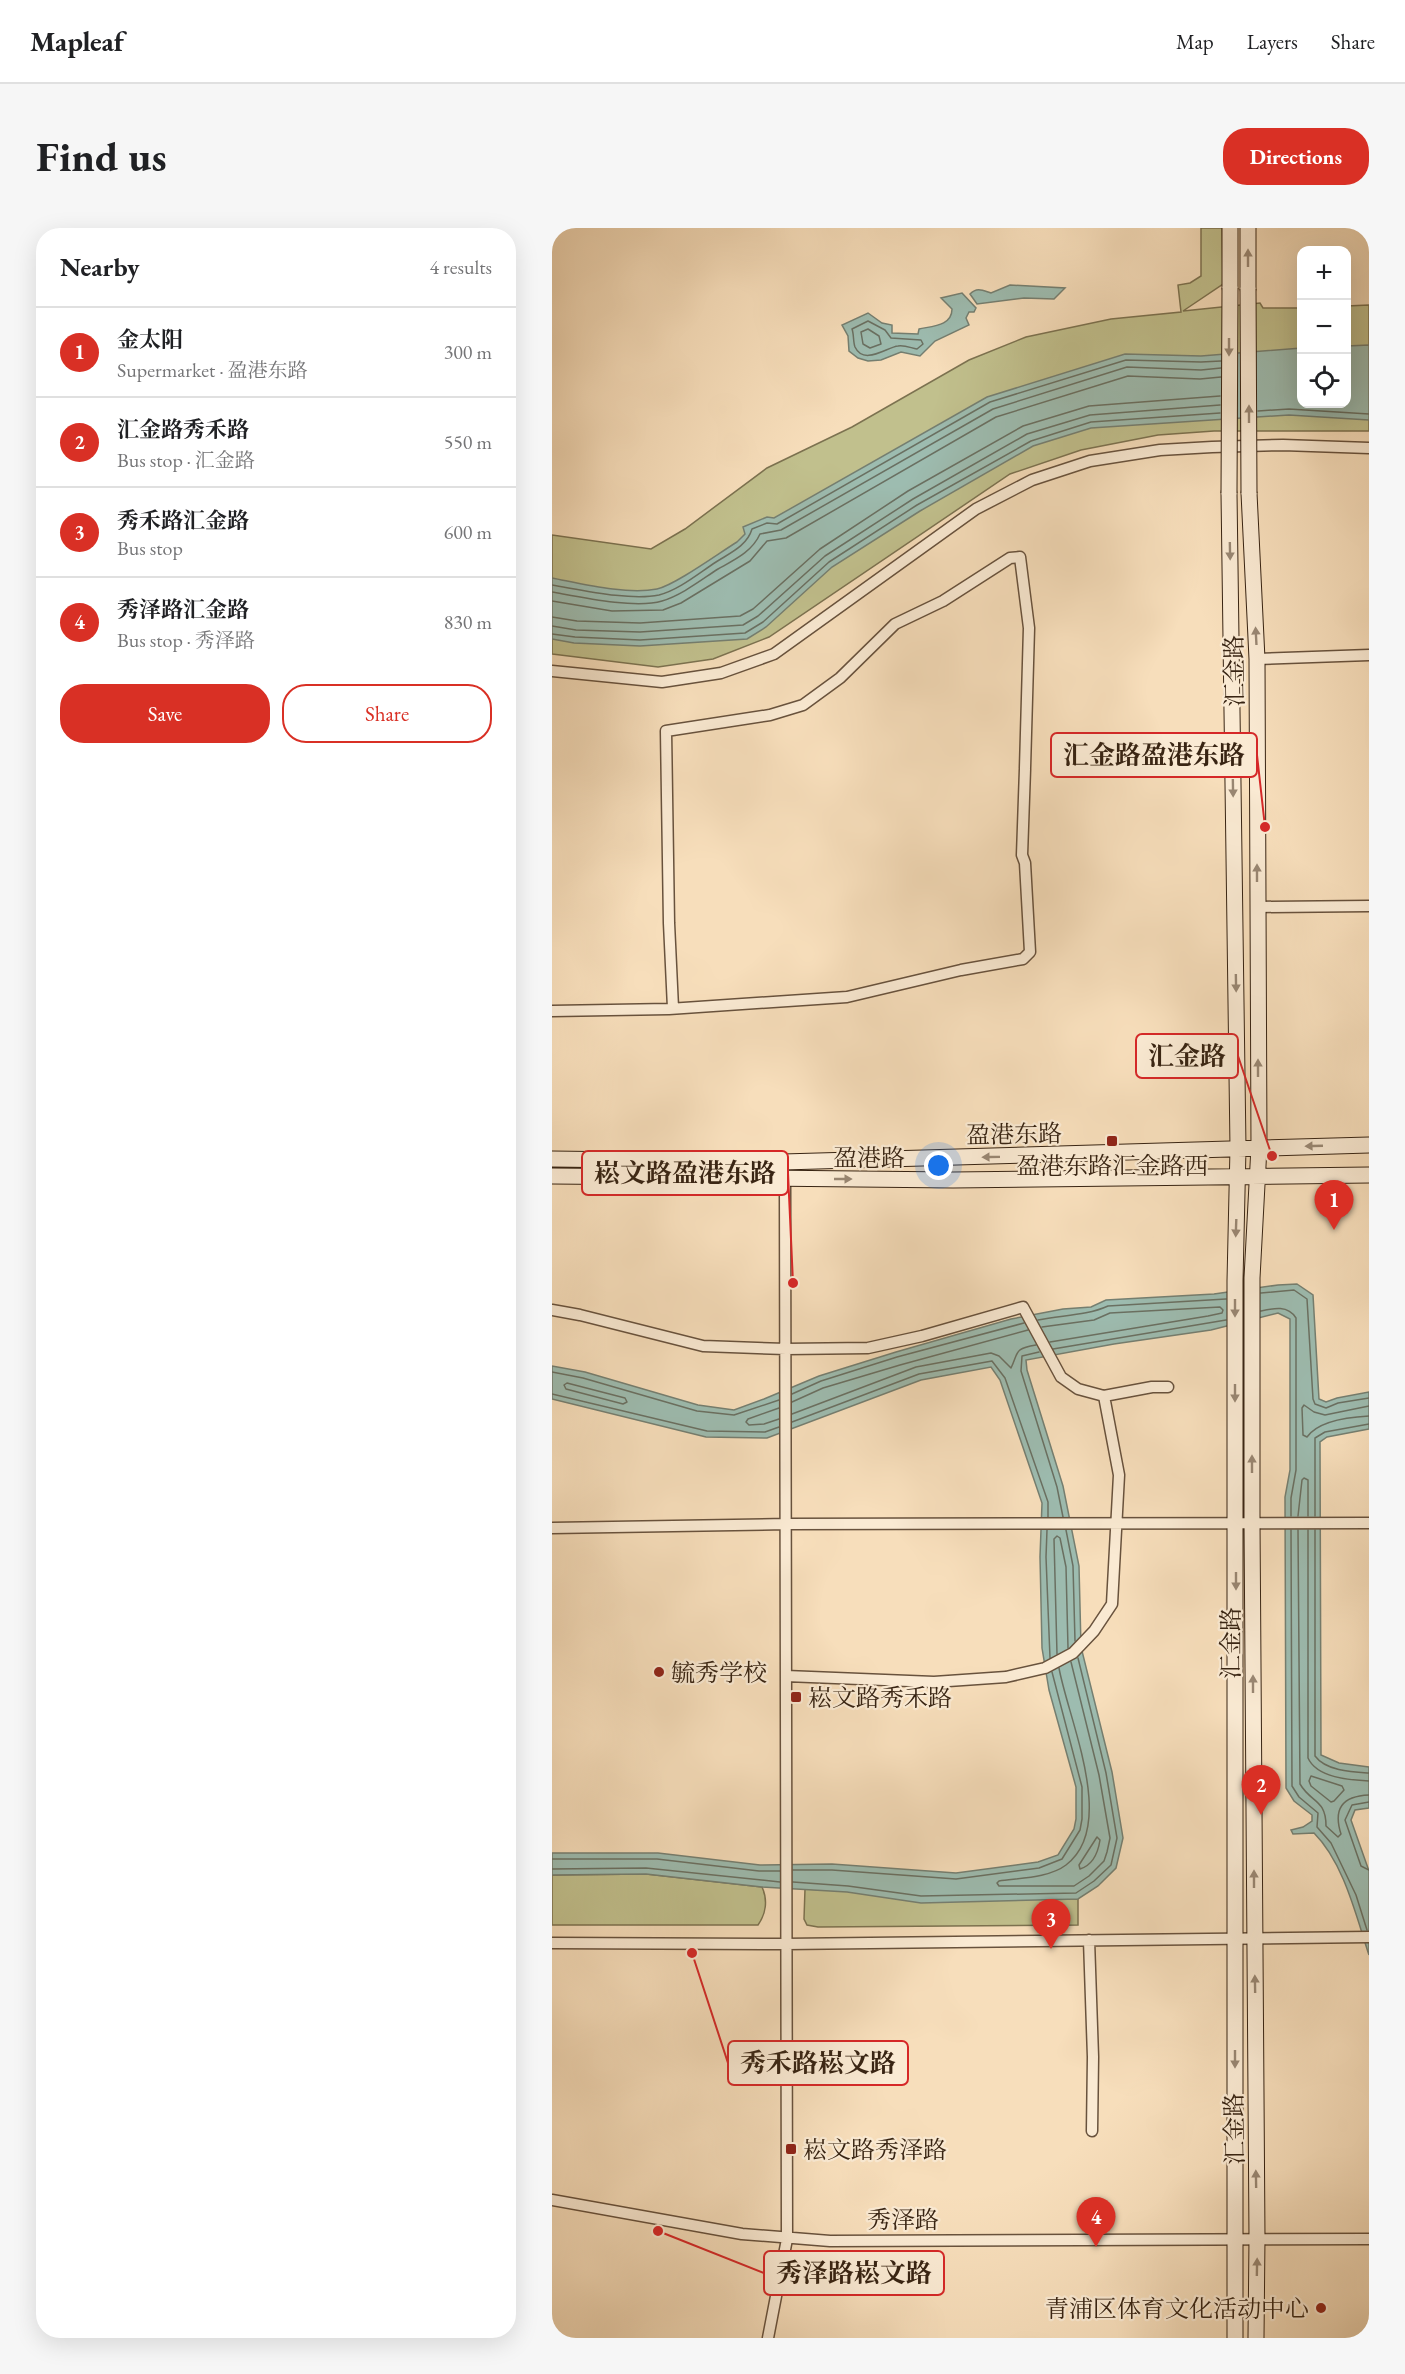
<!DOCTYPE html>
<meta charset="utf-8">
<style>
:root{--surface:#fff;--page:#f6f6f6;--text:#202124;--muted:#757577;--line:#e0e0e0;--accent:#d93025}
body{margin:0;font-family:"EB Garamond","Noto Serif SC",serif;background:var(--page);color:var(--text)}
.controls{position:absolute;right:18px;top:18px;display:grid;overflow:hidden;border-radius:12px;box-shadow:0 6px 24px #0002}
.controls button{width:54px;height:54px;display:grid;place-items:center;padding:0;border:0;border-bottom:2px solid var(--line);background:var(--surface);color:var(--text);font:30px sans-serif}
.you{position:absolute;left:387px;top:938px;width:21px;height:21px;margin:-15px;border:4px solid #fff;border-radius:50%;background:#1a73e8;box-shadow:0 0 0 9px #1a73e833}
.badge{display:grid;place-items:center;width:39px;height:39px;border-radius:50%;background:var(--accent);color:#fff;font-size:20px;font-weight:700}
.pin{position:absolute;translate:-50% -50px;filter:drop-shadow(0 2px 3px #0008)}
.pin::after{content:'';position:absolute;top:32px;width:21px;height:18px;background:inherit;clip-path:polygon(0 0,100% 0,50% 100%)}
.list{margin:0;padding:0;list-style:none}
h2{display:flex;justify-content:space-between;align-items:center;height:78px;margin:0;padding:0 24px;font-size:26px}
h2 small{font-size:20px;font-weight:400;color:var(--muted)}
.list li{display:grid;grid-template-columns:39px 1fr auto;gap:18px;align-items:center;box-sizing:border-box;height:90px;padding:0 24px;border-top:2px solid var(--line)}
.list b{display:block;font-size:22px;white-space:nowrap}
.list p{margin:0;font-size:20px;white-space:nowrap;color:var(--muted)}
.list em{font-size:20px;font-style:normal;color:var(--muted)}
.actions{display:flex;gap:12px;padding:18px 24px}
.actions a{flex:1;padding:14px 0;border:2px solid var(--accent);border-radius:24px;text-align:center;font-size:21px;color:var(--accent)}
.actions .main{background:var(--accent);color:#fff}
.icon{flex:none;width:33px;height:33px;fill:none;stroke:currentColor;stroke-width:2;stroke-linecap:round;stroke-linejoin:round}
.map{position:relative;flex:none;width:817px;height:2110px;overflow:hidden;border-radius:24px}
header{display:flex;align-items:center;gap:36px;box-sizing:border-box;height:84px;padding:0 30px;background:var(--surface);border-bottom:2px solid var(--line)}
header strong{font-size:28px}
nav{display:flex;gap:33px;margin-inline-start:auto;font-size:21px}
.intro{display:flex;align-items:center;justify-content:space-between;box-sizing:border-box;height:144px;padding:0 36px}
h1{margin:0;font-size:42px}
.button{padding:15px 27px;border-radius:24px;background:var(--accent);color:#fff;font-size:21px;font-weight:700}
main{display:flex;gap:36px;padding:0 36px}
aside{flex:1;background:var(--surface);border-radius:24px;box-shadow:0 6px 24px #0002}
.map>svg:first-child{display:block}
.green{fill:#c1c08d;stroke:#7c7250;stroke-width:1.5}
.water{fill:#9dbcb0;stroke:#757f71;stroke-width:1.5}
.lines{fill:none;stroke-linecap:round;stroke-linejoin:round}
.shore{stroke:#6a7062;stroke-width:1.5}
.street-casing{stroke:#68523d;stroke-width:13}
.secondary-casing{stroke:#382413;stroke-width:17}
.street{stroke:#faead3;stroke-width:10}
.secondary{stroke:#faead3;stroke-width:15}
.secondary-bridge-casing{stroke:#382413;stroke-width:17;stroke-linecap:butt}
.secondary-bridge{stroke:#faead3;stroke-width:15}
.oneway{fill:#998773}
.poi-dot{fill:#8f2418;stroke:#faead3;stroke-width:2}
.labels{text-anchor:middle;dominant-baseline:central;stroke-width:4.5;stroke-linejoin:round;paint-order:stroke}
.street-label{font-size:24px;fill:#382413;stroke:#faead3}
.poi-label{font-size:24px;fill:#382413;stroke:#faead3;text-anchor:start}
.leader{fill:none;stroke:#d62828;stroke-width:2}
.callout-dot{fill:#d62828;stroke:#faead3;stroke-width:2}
.callout{fill:#faead3;stroke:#d62828;stroke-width:2}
.callout-label{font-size:26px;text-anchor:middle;font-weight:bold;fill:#382413}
</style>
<header>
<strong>Mapleaf</strong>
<nav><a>Map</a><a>Layers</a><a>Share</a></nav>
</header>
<div class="intro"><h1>Find us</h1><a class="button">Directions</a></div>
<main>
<aside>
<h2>Nearby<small>4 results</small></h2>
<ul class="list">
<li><span class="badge">1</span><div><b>金太阳</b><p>Supermarket · 盈港东路</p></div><em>300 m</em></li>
<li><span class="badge">2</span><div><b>汇金路秀禾路</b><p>Bus stop · 汇金路</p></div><em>550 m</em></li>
<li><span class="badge">3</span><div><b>秀禾路汇金路</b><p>Bus stop</p></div><em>600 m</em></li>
<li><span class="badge">4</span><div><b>秀泽路汇金路</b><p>Bus stop · 秀泽路</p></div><em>830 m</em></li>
</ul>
<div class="actions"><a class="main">Save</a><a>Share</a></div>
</aside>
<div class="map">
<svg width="817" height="2110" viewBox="0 0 817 2110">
<rect width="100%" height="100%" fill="#f7debb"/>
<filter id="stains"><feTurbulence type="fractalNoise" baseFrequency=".00333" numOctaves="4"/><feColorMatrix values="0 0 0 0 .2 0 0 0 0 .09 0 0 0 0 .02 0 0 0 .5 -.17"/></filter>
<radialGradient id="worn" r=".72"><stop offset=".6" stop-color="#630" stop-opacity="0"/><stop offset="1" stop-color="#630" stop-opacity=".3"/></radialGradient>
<path class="green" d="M649,0H670L671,56L631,83L708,75L711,80H749L750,176H794L795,78L817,77V203H662L606,207L529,222L458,246L217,409L161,431L106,439L0,426V307L99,321L133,301L215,240L300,199L417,132L474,109L559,91L629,84L626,57L638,55L649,48Z
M94,1646L210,1659C216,1672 214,1686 206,1697H0V1647Z
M253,1661L470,1671H526V1697L266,1699L255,1697L252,1691Z"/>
<path class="water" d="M458,57L513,60L502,71L472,70L425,76L418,66C425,59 430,62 439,65Z
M410,65L424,80L422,84H417L414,90L417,97L383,113L368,128L349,124L329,132L316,133L306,130L297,123L296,108L290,97L316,85L330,95L340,97V105L366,106L367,101C380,98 400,98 400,81L389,70Z
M817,117V192L737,187L539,200L481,218L368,283L280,339L214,399L195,411L88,418L22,415L0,411V350C31,356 75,367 105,361C123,357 167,325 185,314L193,306L191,299L215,289L222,290L435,169L573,126L649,128L749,120L750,176H794L795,118Z
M745,1056L761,1067L767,1171L774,1174L785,1170L817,1164V1201L775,1209L768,1214L769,1527L787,1535L817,1539V1580L803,1582L799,1592L817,1643V1727C804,1688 792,1635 762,1605L741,1606L739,1602L751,1599L760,1593V1587L742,1573L734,1560L733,1269L738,1242V1091L726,1085L659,1102L562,1116L474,1132L475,1142L511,1258L527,1338L529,1419L560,1544L571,1610L564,1640L546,1658L526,1671L369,1675L295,1664L210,1659L94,1646L0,1647V1625H106L208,1637L280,1636L404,1645L486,1634L506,1627L522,1601L524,1591V1559L497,1462L490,1420L488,1329L490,1275L448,1152L439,1139L369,1152L215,1210L154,1209L0,1171V1138L33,1144L146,1177L182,1182L212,1171L267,1148L344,1124L459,1091L511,1081L539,1079L554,1072L662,1066L726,1057Z"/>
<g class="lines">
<path class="shore" d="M316,93L333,102L339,110L369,112L371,116L365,121C359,120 353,117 346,118C335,119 312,138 303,119C301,114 302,106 300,101Z
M316,101L327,108L329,116L318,120L311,116L309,104Z
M706,183L737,181L817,186
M0,357C30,362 78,373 107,367C127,362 147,345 164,334C178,325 195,318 200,301L215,295L225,296L438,174L574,132L649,134L669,133
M0,364C28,369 83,381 110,373C130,367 149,352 166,341C182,332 200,324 208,306L229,302L441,181L575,139L649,142L669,140
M0,373L60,383L111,382L129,375L198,333L215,313L234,310L444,189L576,148L648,151L669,149
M0,389L25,393L88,395L188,388L201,381L268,321L356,263L471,198L537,178L668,168
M0,398L24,402L88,404L191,397L206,388L273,328L361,271L475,206L538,187L668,177
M0,406L23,409L88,412L193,405L211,394L277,334L365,277L479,213L539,194L668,185
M709,1065L742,1062L755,1071L761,1171L763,1176L774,1180L786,1175L817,1170
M709,1083C722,1080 736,1077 744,1090V1242L739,1270V1288
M486,1092C509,1087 534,1088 556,1078L674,1071
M490,1099L542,1092L558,1085L668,1079L671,1082L670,1085L656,1088L498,1114
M501,1121L674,1092
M487,1124L470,1128L469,1143L505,1259L511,1289
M0,1144L31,1150L145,1183L182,1187L227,1172
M15,1155L73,1170L75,1174L71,1176L14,1161L12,1157Z
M0,1166L155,1203L213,1204L227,1199
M240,1166L269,1153L345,1129L472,1095
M240,1174L271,1160L348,1137L476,1102
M817,1178L773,1187L762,1184L752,1177L750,1180L751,1207L755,1209C767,1192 798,1189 817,1188
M227,1180L196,1191L194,1194L197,1197L212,1196L227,1191
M240,1186L364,1139L439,1125L447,1128L459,1140C467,1124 461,1121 484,1117
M240,1194L367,1146L440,1133L453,1150L496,1274V1289
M746,1288L750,1252L752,1250L756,1252V1288
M763,1288V1210L773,1204L817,1196
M495,1302L494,1329L498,1430
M514,1302L521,1338L523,1413
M739,1302L740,1558L747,1569L766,1585L765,1599L779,1615L804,1667L815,1702
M746,1302L748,1556C759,1575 774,1571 774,1598L786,1609L789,1606C781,1581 790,1568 817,1567
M756,1302V1530C765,1550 798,1552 817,1553
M763,1302V1528C774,1543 800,1544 817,1545
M505,1426L502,1311L505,1308L508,1310L514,1339L516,1420
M507,1440C516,1491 566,1598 514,1637C497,1650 467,1650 447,1653L445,1655L447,1658H522L537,1648L552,1633L555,1624L558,1610L547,1547L519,1434
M759,1548L790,1558L792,1562L782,1573L779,1574L759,1558L757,1553Z
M817,1574L800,1577L793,1592L809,1638L817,1642
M545,1609L548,1612C546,1625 541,1637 528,1641L527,1637Z
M0,1631H105L207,1643H228
M0,1641L94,1640L228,1654
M241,1642H280L404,1651L487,1640L510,1631L528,1602L530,1591V1559L500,1444
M241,1654L296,1658L369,1668L524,1665L542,1653L559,1637L565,1610L554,1545L526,1430"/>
<defs>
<path id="street" d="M705,431L817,427
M0,443L110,454L169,445L222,426L424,281L480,252L538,233L608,222L660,219L731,217L817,220
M705,679L817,678
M121,780L117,695L114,503L218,487L251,477L288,450L343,396L391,373L458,330L468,329L477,400L473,540
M0,783L117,781L295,769L409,742L471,731L478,724L473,635L470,627L473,541
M0,1082L28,1087L151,1118L234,1121L316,1120L370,1108L471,1079L509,1149L526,1161L552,1168L600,1159H616
M0,1300L234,1296L817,1295
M234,1448L382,1454L454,1449L493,1440L521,1425L542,1403L560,1376L567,1247L552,1168
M537,1712L541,1829L540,1903
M0,1715L234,1716L817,1709
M0,1972L190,2006L278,2013L817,2011
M216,2110L235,2011L233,951L231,934"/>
<path id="secondary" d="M678,60V0
M696,61V0
M677,265L686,920L683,1053V2110
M697,265L705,431L707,919L700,1050V1294L705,2010L704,2110
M0,931L231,934L817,917
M0,948L401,952L817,947"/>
</defs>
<use href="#street" class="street-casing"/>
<use href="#secondary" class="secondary-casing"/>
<use href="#street" class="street"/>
<use href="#secondary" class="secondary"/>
<defs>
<path id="secondary-bridge" d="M696,61L697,265
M677,265L678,60"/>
</defs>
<use href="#secondary-bridge" class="secondary-bridge-casing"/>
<use href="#secondary-bridge" class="secondary-bridge"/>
</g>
<defs><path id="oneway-solid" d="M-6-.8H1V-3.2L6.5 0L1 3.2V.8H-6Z" transform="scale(1.5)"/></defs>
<g class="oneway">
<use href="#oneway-solid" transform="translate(696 30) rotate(-90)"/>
<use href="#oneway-solid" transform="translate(677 119) rotate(90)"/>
<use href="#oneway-solid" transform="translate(697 186) rotate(-90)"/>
<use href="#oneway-solid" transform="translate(678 323) rotate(89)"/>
<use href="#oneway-solid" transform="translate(704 408) rotate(-93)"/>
<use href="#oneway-solid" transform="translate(681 560) rotate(89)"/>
<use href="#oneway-solid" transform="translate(705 645) rotate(-90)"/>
<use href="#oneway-solid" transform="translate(684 755) rotate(89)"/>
<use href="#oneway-solid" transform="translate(706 840) rotate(-90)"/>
<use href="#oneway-solid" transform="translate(762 918) rotate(178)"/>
<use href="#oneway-solid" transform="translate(439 929) rotate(179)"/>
<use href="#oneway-solid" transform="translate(291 951)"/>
<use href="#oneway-solid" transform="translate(684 1000) rotate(92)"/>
<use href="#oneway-solid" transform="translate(683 1080) rotate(90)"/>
<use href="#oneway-solid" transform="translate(683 1165) rotate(90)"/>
<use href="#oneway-solid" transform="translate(700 1236) rotate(-90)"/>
<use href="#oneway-solid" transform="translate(684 1353) rotate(90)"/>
<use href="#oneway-solid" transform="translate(701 1456) rotate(-90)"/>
<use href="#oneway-solid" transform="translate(702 1651) rotate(-90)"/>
<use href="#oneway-solid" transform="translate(703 1756) rotate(-91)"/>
<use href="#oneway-solid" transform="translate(683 1831) rotate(90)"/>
<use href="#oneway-solid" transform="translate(704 1951) rotate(-91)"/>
<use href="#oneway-solid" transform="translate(705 2039) rotate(-89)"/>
</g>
<g class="poi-dot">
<rect x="554" y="907" width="12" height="12" rx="3"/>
<circle cx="107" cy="1444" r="6"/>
<rect x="238" y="1463" width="12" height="12" rx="3"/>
<rect x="233" y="1915" width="12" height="12" rx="3"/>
<circle cx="769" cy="2080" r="6"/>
</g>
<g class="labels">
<g class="street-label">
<text transform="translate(682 443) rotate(-91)">汇金路</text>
<text transform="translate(462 906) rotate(-1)">盈港东路</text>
<text x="317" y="929">盈港路</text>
<text transform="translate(678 1415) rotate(-90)">汇金路</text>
<text transform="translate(682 1901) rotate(-91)">汇金路</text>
<text x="351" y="1991">秀泽路</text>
</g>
<g class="poi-label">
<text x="560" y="937" text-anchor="middle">盈港东路汇金路西</text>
<text x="119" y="1444">毓秀学校</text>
<text x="256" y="1469">崧文路秀禾路</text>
<text x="251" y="1921">崧文路秀泽路</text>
<text x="757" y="2080" text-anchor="end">青浦区体育文化活动中心</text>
</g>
</g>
<path class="leader" d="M713 599L705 527M720 928L686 828M241 1055L236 945M140 1725L176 1835M106 2003L212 2045"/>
<g class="callout-dot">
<circle cx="713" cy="599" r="6"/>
<circle cx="720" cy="928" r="6"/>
<circle cx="241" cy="1055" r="6"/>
<circle cx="140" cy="1725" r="6"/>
<circle cx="106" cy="2003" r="6"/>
</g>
<g class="callout">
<rect x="499" y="505" width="206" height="44" rx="6"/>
<rect x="584" y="806" width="102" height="44" rx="6"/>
<rect x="30" y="923" width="206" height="44" rx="6"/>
<rect x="176" y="1813" width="180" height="44" rx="6"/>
<rect x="212" y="2023" width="180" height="44" rx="6"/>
</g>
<g class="callout-label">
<text x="602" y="536">汇金路盈港东路</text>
<text x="635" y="837">汇金路</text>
<text x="133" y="954">崧文路盈港东路</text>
<text x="266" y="1844">秀禾路崧文路</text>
<text x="302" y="2054">秀泽路崧文路</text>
</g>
<rect width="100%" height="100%" filter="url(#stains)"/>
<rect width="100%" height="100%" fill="url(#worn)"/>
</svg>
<div class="controls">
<button>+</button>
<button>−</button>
<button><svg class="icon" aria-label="locate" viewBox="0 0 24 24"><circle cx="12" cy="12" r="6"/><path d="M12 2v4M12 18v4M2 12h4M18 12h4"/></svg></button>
</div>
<div class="you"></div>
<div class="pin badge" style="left:782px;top:1002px">1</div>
<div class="pin badge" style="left:709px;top:1587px">2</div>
<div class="pin badge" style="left:499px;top:1721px">3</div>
<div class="pin badge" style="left:544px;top:2019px">4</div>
</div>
</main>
